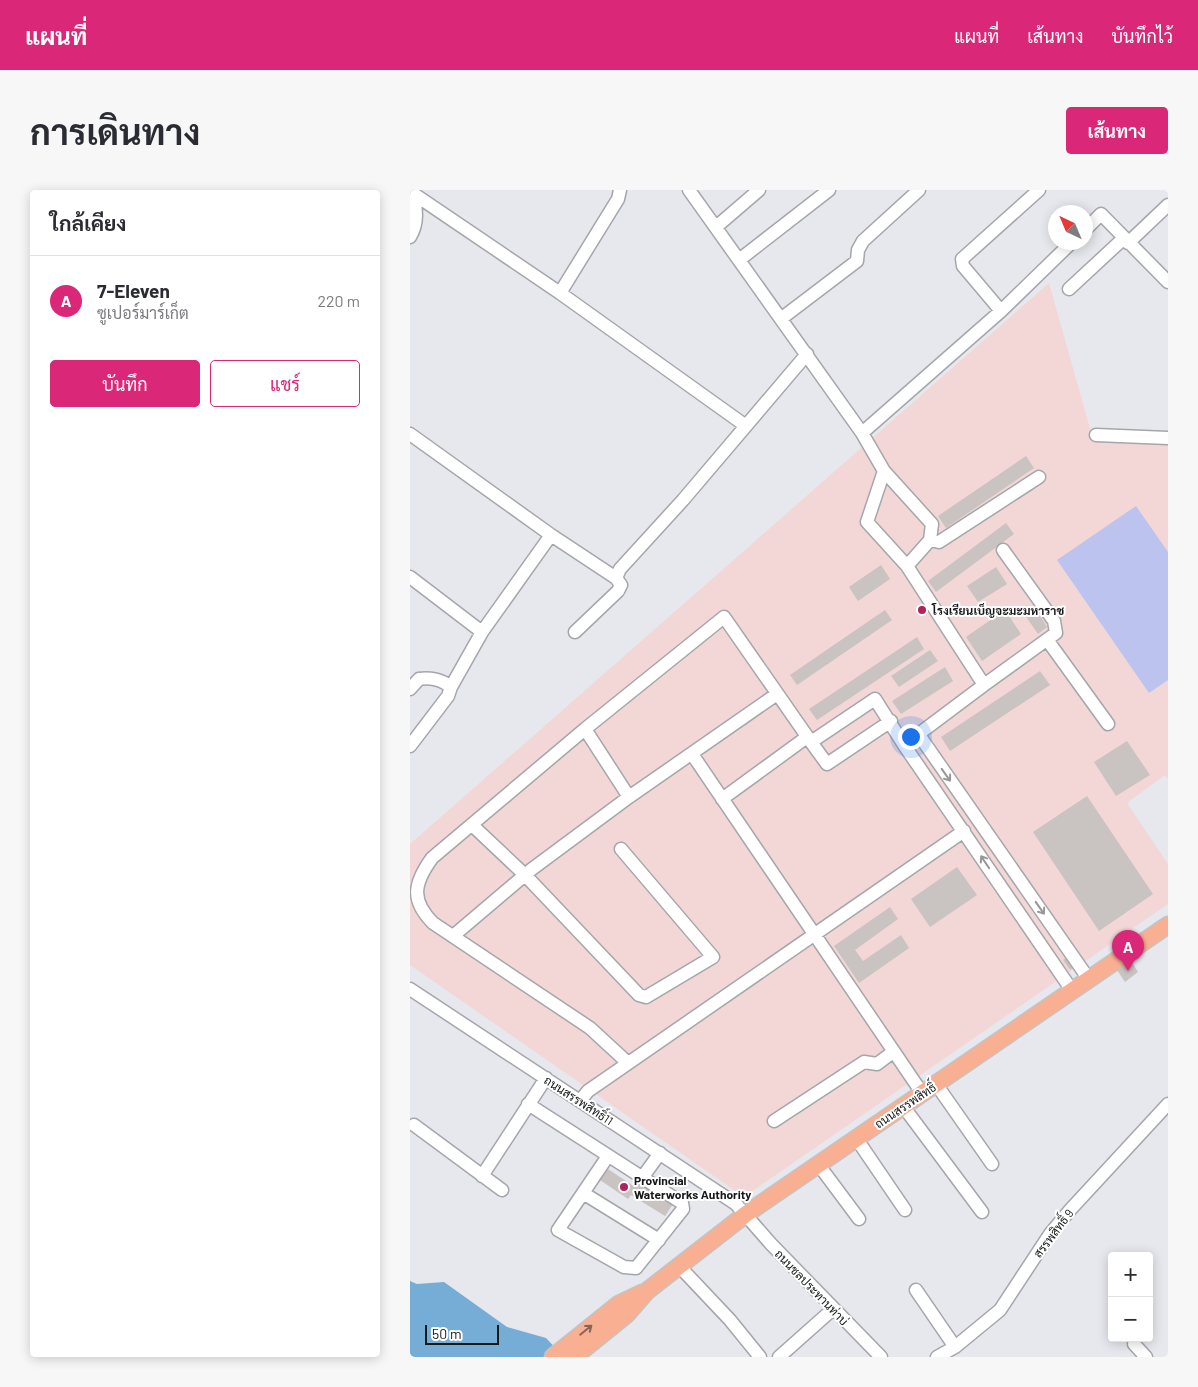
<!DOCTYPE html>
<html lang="th">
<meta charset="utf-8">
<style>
:root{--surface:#fff;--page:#f7f7f7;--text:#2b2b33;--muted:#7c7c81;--line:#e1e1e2;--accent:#db2777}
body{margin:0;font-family:Barlow,Sarabun,sans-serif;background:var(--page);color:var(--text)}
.controls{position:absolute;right:15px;bottom:15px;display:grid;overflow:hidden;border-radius:5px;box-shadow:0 2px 12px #0003}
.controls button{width:45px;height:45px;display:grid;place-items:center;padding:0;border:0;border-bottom:1px solid var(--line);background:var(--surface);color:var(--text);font:25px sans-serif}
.compass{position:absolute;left:638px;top:15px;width:45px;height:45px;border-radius:50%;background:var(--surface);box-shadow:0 2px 12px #0003;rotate:316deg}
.scale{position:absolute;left:15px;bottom:12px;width:74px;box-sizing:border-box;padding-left:5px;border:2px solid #171819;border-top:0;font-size:14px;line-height:18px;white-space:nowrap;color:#171819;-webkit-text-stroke:4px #fff;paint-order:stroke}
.you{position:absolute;left:500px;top:546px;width:18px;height:18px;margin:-12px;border:4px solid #fff;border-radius:50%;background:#1a73e8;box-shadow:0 0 0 8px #1a73e833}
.badge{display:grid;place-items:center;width:32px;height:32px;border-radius:50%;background:var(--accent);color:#fff;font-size:16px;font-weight:700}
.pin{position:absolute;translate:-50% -41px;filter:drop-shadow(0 1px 2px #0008)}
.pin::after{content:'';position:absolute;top:26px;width:18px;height:15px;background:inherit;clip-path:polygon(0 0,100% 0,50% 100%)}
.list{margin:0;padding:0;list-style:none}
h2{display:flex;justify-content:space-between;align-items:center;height:65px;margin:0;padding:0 20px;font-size:21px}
h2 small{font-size:16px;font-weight:400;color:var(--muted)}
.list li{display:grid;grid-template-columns:32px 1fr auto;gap:15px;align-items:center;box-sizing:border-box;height:90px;padding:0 20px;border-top:1px solid var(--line)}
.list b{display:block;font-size:19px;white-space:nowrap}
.list p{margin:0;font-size:16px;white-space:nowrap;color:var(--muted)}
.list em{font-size:16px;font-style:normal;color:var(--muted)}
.actions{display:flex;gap:10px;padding:15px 20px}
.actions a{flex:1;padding:11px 0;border:1px solid var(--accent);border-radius:5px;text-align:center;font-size:18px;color:var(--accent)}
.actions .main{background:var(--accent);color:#fff}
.map{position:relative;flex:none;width:758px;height:1167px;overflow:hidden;border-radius:5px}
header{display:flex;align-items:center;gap:30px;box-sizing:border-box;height:70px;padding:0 25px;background:var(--accent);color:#fff}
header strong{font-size:24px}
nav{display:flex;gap:28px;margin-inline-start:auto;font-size:18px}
.intro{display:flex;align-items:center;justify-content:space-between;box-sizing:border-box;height:120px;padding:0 30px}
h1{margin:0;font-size:35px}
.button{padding:12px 22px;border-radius:5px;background:var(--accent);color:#fff;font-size:18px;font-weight:700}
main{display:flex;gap:30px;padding:0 30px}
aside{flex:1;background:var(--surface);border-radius:5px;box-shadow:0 2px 12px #0003}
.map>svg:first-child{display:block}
.education{fill:#f2d7d6}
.green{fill:#bcc3ef}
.water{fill:#75add7}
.building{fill:#c9c3c1}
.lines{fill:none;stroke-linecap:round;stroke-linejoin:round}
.minor-casing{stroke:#a5a6ab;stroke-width:15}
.major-casing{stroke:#c3c3c3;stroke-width:19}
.minor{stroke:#fff;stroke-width:12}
.major{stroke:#f9af92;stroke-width:16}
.oneway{stroke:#979798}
.oneway2{stroke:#886456}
.poi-dot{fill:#b02259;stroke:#fff;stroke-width:2}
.labels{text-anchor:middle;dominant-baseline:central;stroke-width:4;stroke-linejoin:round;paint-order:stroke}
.poi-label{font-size:12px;font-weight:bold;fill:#171819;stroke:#fff;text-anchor:start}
.street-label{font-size:12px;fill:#171819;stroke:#fff}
</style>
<header>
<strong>แผนที่</strong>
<nav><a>แผนที่</a><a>เส้นทาง</a><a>บันทึกไว้</a></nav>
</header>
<div class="intro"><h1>การเดินทาง</h1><a class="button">เส้นทาง</a></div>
<main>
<aside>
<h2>ใกล้เคียง<small></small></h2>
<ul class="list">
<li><span class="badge">A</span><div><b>7-Eleven</b><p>ซูเปอร์มาร์เก็ต</p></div><em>220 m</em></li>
</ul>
<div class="actions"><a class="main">บันทึก</a><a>แชร์</a></div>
</aside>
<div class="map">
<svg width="758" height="1167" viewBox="0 0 758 1167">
<rect width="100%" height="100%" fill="#e7e8ed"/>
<path class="education" d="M639,93L683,249L714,253L758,255V589L755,585L717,613L758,674V714L334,1007L0,775V654Z"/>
<path class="green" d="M726,316L758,362V490L739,503L647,370Z"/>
<path class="water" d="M0,1091L7,1094L34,1092L97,1137L136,1148L154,1167H0Z"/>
<path class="building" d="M616,266L624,278L536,338L528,326Z
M596,333L604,344L526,402L518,391Z
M471,375L480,389L448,411L439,397Z
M586,377L597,394L568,412L557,396Z
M625,418L637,437L628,444L615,425Z
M475,420L482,430L387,495L380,485Z
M595,420L611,444L572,471L556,447Z
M507,447L514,459L407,530L399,519Z
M520,460L528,471L489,497L481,486Z
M535,477L543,491L491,524L482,511Z
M630,481L640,495L540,561L531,547Z
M717,551L740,585L706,606L684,572Z
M677,606L743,704L689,741L623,642Z
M547,677L567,705L520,737L501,709Z
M480,717L488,729L445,760L453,771L491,745L499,758L449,793L424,756Z
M658,766L665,776L660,780L653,770Z
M721,771L728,782L715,792L707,780Z
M195,977L225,997L229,992L263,1014L255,1026L221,1005L218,1009L187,988Z"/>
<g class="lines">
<defs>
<path id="minor" d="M279,0L452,243L474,281
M1,2L150,103L336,236
M306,37L349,0
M676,39L691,24L758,92
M0,47C9,32 7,17 1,2
M718,53L758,15
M329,70L419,0
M659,99L714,48
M150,103L208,9L210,0
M591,121L553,76L552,69L629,0
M372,128L447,71L448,60L453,51L509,0
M452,243L591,121L662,52
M0,244L141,345L206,388
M686,245L758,248
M497,376L520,350L529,352L629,287
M0,387L72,442
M165,442L208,401L211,395L206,388L210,379L273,310L397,164
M638,451L698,534
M574,495L646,443L644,431L593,360
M0,499L9,489C20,487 32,490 41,497L72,442L141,345
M481,531L417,574L401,552L465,509L494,555L661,799
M175,539L22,668C4,693 0,710 23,733L180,838L218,873
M509,545L678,788
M494,555L574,495L497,376L457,332L474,281L522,334L520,350
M0,556L38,506L41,497
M282,564L512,903
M219,607L175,539L314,427L401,552
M312,609L397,547
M62,635L115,685L229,805L236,807L303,767L211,659
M43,746L122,679L219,607L367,504
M0,799L326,1014L361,1054L471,1167
M526,894L582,974
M170,911L178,901L554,641
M118,914L272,1013L273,1019L226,1078L214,1077L148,1040L198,966
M493,916L572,1022
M364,931L454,872L467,874L483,862
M4,935L92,1000
M446,948L495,1020
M408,974L449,1029
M72,986L136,888
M232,988L250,963
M173,1003L249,1050
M269,1076L320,1130L350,1167
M506,1100L545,1157
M724,1154L736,1167
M369,1167L423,1119
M527,1167L545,1157L590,1120L640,1044L660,1020L758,914"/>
<path id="major" d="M143,1167L209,1114L232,1103
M164,1167L217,1124L237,1101L336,1024L758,735"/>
</defs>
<use href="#minor" class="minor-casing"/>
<use href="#major" class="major-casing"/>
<use href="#minor" class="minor"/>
<use href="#major" class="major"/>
</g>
<defs><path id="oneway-shaft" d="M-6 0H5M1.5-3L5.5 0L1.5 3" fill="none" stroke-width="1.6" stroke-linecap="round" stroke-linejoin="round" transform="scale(1.25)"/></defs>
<g class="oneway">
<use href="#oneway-shaft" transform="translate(536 585) rotate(55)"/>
<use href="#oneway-shaft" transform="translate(575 672) rotate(-124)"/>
<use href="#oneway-shaft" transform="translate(630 718) rotate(55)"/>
</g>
<use class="oneway2" href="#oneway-shaft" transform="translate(176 1140) rotate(-39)"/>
<g class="poi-dot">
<circle cx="512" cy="420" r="5"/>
<circle cx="214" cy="997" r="5"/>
</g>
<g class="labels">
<g class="poi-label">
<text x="522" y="420">โรงเรียนเบ็ญจะมะมหาราช</text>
<text x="224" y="990">Provincial<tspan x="224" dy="14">Waterworks Authority</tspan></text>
</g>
<g class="street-label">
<text transform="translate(169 910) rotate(33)">ถนนสรรพสิทธิ์11</text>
<text transform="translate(495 915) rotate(-34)">ถนนสรรพสิทธิ์</text>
<text transform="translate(643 1043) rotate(-53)">สรรพสิทธิ์ 9</text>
<text transform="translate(402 1097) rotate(46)">ถนนชลประทานท่าบ่</text>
</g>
</g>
</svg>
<div class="controls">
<button>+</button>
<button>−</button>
</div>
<svg class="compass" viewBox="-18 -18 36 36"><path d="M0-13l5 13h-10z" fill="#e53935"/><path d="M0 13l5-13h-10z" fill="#7c7c81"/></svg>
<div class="scale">50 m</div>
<div class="you"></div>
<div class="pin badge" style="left:718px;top:781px">A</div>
</div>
</main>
